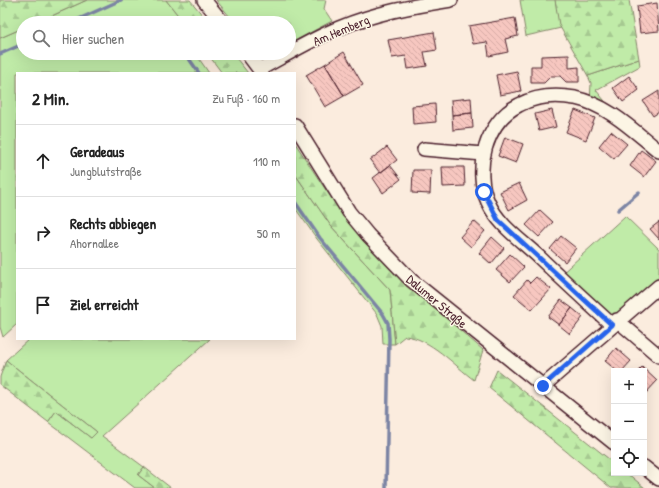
<!DOCTYPE html>
<html lang="de">
<meta charset="utf-8">
<style>
:root{--surface:#fff;--page:#f6f6f6;--text:#222;--muted:#767676;--line:#e0e0e0}
body{margin:0;font-family:"Patrick Hand",sans-serif;background:var(--page);color:var(--text)}
.controls{position:absolute;right:12px;bottom:12px;display:grid;overflow:hidden;border-radius:0px;box-shadow:0 4px 16px #0002}
.controls button{width:36px;height:36px;display:grid;place-items:center;padding:0;border:0;border-bottom:1px solid var(--line);background:var(--surface);color:var(--text);font:20px sans-serif}
.stop{position:absolute;width:12px;height:12px;margin:-9px;border:3px solid #2563eb;border-radius:50%;background:#fff}
.stop.end{background:#2563eb;border-color:#fff;box-shadow:0 1px 4px #0008}
.list{margin:0;padding:0;list-style:none}
h2{display:flex;justify-content:space-between;align-items:center;height:52px;margin:0;padding:0 16px;font-size:17px}
h2 small{font-size:13px;font-weight:400;color:var(--muted)}
.list li{display:grid;grid-template-columns:26px 1fr auto;gap:12px;align-items:center;box-sizing:border-box;height:72px;padding:0 16px;border-top:1px solid var(--line)}
.list b{display:block;font-size:15px;white-space:nowrap}
.list p{margin:0;font-size:13px;white-space:nowrap;color:var(--muted)}
.list em{font-size:13px;font-style:normal;color:var(--muted)}
.icon{flex:none;width:22px;height:22px;fill:none;stroke:currentColor;stroke-width:2;stroke-linecap:round;stroke-linejoin:round}
.map{position:relative;flex:none;width:659px;height:488px;overflow:hidden}
.search{position:absolute;background:var(--surface);box-shadow:0 4px 16px #0002;left:16px;top:16px;width:280px;height:44px;display:flex;align-items:center;gap:10px;box-sizing:border-box;padding:0 14px;border-radius:22px;color:var(--muted);font-size:15px}
.panel{position:absolute;background:var(--surface);box-shadow:0 4px 16px #0002;left:16px;top:72px;width:280px;height:268px;border-radius:0px}
.map>svg:first-child{display:block}
.green{fill:#c0eba8;stroke:#85856a}
.forest{fill:url(#forest-firs);stroke:#85856a}
.lines{fill:none;stroke-linecap:round;stroke-linejoin:round}
.stream{stroke:#7b84a4;stroke-width:3.5}
.building{fill:url(#building-back-hatch);stroke:#4a1f2b}
.minor-casing{stroke:#4a1f2b;stroke-width:16}
.minor{stroke:#fcf5e5;stroke-width:13}
.route{stroke:#2563eb;stroke-width:5}
.labels{text-anchor:middle;dominant-baseline:central;stroke-width:3;stroke-linejoin:round;paint-order:stroke}
.street-label{font-size:13px;fill:#4a1f2b;stroke:#fcf5e5}
</style>
<div class="map">
<svg width="659" height="488" viewBox="0 0 659 488">
<defs>
<pattern id="forest-firs" width="22" height="20" patternUnits="userSpaceOnUse"><rect width="22" height="20" fill="#c0eba8"/><path d="M5 1l3.5 6h-7zM16 11l3.5 6h-7z" fill="#a6c991"/></pattern>
<pattern id="building-back-hatch" width="6" height="6" patternUnits="userSpaceOnUse"><rect width="6" height="6" fill="#f7c7c0"/><path d="M-1 5l2 2M0 0l6 6M5-1l2 2" fill="none" stroke="#d5aaa5"/></pattern>
</defs>
<rect width="100%" height="100%" fill="#fbecde"/>
<filter id="ink" filterUnits="userSpaceOnUse"><feTurbulence type="fractalNoise" baseFrequency=".025" numOctaves="2"/><feDisplacementMap in="SourceGraphic" scale="8" xChannelSelector="R" yChannelSelector="G"/><feConvolveMatrix kernelMatrix="1 2 1 2 8 2 1 2 1" color-interpolation-filters="sRGB"/></filter>
<g filter="url(#ink)">
<path class="green" d="M87,0H166L182,20V23H36Z
M216,0H326L324,9L332,21L289,44V23H235Z
M520,0H556L561,28L526,36Z
M23,28V53H195L209,73H17V324L3,337L0,327V38Z
M639,59L640,66L596,90L620,120L590,103L591,83L588,76Z
M295,174L331,226L390,290L395,344H383L382,326L377,314L317,239L295,208Z
M625,216L659,249V279L608,321L559,276Z
M29,339H210L102,436L144,467L138,475L155,488H135L48,422L56,411L91,438L97,432L6,360Z"/>
<path class="forest" d="M0,0H87L36,23H23V28L0,38Z
M166,0H190L209,23H184Z
M555,0H629L639,59L588,76L559,25Z
M207,53H232L248,73H222Z
M295,143C316,175 337,209 362,238C397,280 442,314 483,350L474,380C454,365 430,338 405,336L395,344L390,290L331,226L295,174Z
M6,360L97,432L91,438L56,411L48,422L0,385V377Z
M497,370L614,463V473H627L645,488H611L489,388Z
M144,467L171,488H155L138,475Z"/>
<g class="lines">
<path class="stream" d="M158,20L160,23
M70,23L121,0
M185,53L199,73
M0,54L23,44
M295,202L320,238L383,314L388,323L389,339L386,488
M618,210L639,192"/>
</g>
<path class="building" d="M657,3L659,31L640,33L637,6Z
M515,18L518,36L505,39L508,52L489,56L487,42L473,44L469,26Z
M434,32L437,50L424,52L427,66L408,69L406,56L392,58L388,40Z
M344,52L363,85L344,96L325,64Z
M569,55V68L579,67V82H566L560,76H551L544,83H531V66H541V56Z
M325,64L344,96L325,107L306,75Z
M517,71L521,91L500,95L496,75Z
M629,76L639,90L623,102L613,88Z
M659,91V112L653,116L643,101Z
M471,98L472,113L452,115L451,100Z
M435,104L436,122L413,124L412,106Z
M552,110L556,127L539,131L535,114Z
M575,110L595,118L586,140L566,132Z
M472,113L473,128L453,130L452,115Z
M611,131L627,144L614,159L599,146Z
M505,137L523,144L516,163L498,156Z
M387,147L397,160L380,173L370,160Z
M641,150L656,161L644,177L630,166Z
M390,165L401,179L383,193L373,178Z
M442,167H464L465,186L443,187Z
M413,170H431L430,194L412,193Z
M519,183L527,200L509,210L500,192Z
M540,210L553,222L539,237L526,225Z
M474,221L485,231L471,247L460,237Z
M659,222V239L650,229Z
M561,236L576,248L565,262L550,249Z
M492,237L504,248L491,264L479,253Z
M510,254L524,267L510,282L496,270Z
M536,277L551,289L532,310L514,295L527,280L530,283Z
M561,300L572,308L559,325L548,317Z
M572,308L583,317L570,334L559,325Z
M616,348L631,361L622,371H617L605,361Z
M642,367L657,381L645,394L644,371H638Z"/>
<g class="lines">
<defs>
<path id="minor" d="M204,0L223,23
M247,53L262,73
M260,69C286,55 312,39 339,28C375,13 413,6 451,0
M295,125L349,212L368,235L411,280L614,443
M424,149L483,154
M617,320L659,356
M612,325C587,302 563,280 539,257C521,240 498,225 488,202C473,170 486,121 519,105C536,96 557,95 575,98C608,105 634,131 659,151
M543,386L659,286
M644,467L659,479"/>
</defs>
<use href="#minor" class="minor-casing"/>
<use href="#minor" class="minor"/>
</g>
</g>
<g class="lines" filter="url(#ink)">
<path class="route" d="M484,192L498,220L612,325L543,386"/>
</g>
<g class="labels">
<g class="street-label">
<text transform="translate(341 30) rotate(-23)">Am Hemberg</text>
<text transform="translate(437 301) rotate(40)">Dalumer Straße</text>
</g>
</g>
</svg>
<div class="controls">
<button>+</button>
<button>−</button>
<button><svg class="icon" aria-label="locate" viewBox="0 0 24 24"><circle cx="12" cy="12" r="6"/><path d="M12 2v4M12 18v4M2 12h4M18 12h4"/></svg></button>
</div>
<div class="stop" style="left:484px;top:192px"></div>
<div class="stop end" style="left:543px;top:386px"></div>
<div class="search"><svg class="icon" aria-label="search" viewBox="0 0 24 24"><circle cx="10" cy="10" r="6"/><path d="M15 15l6 6"/></svg>Hier suchen</div>
<section class="panel">
<h2>2 Min.<small>Zu Fuß · 160 m</small></h2>
<ul class="list">
<li><svg class="icon" aria-label="ahead" viewBox="0 0 24 24"><path d="M12 20V5M6 11l6-6 6 6"/></svg><div><b>Geradeaus</b><p>Jungblutstraße</p></div><em>110 m</em></li>
<li><svg class="icon" aria-label="right" viewBox="0 0 24 24"><path d="M7 20v-9h11M14 6l5 5-5 5"/></svg><div><b>Rechts abbiegen</b><p>Ahornallee</p></div><em>50 m</em></li>
<li><svg class="icon" aria-label="arrive" viewBox="0 0 24 24"><path d="M6 21V4h12l-3 4 3 4H6"/></svg><div><b>Ziel erreicht</b></div></li>
</ul>
</section>
</div>
